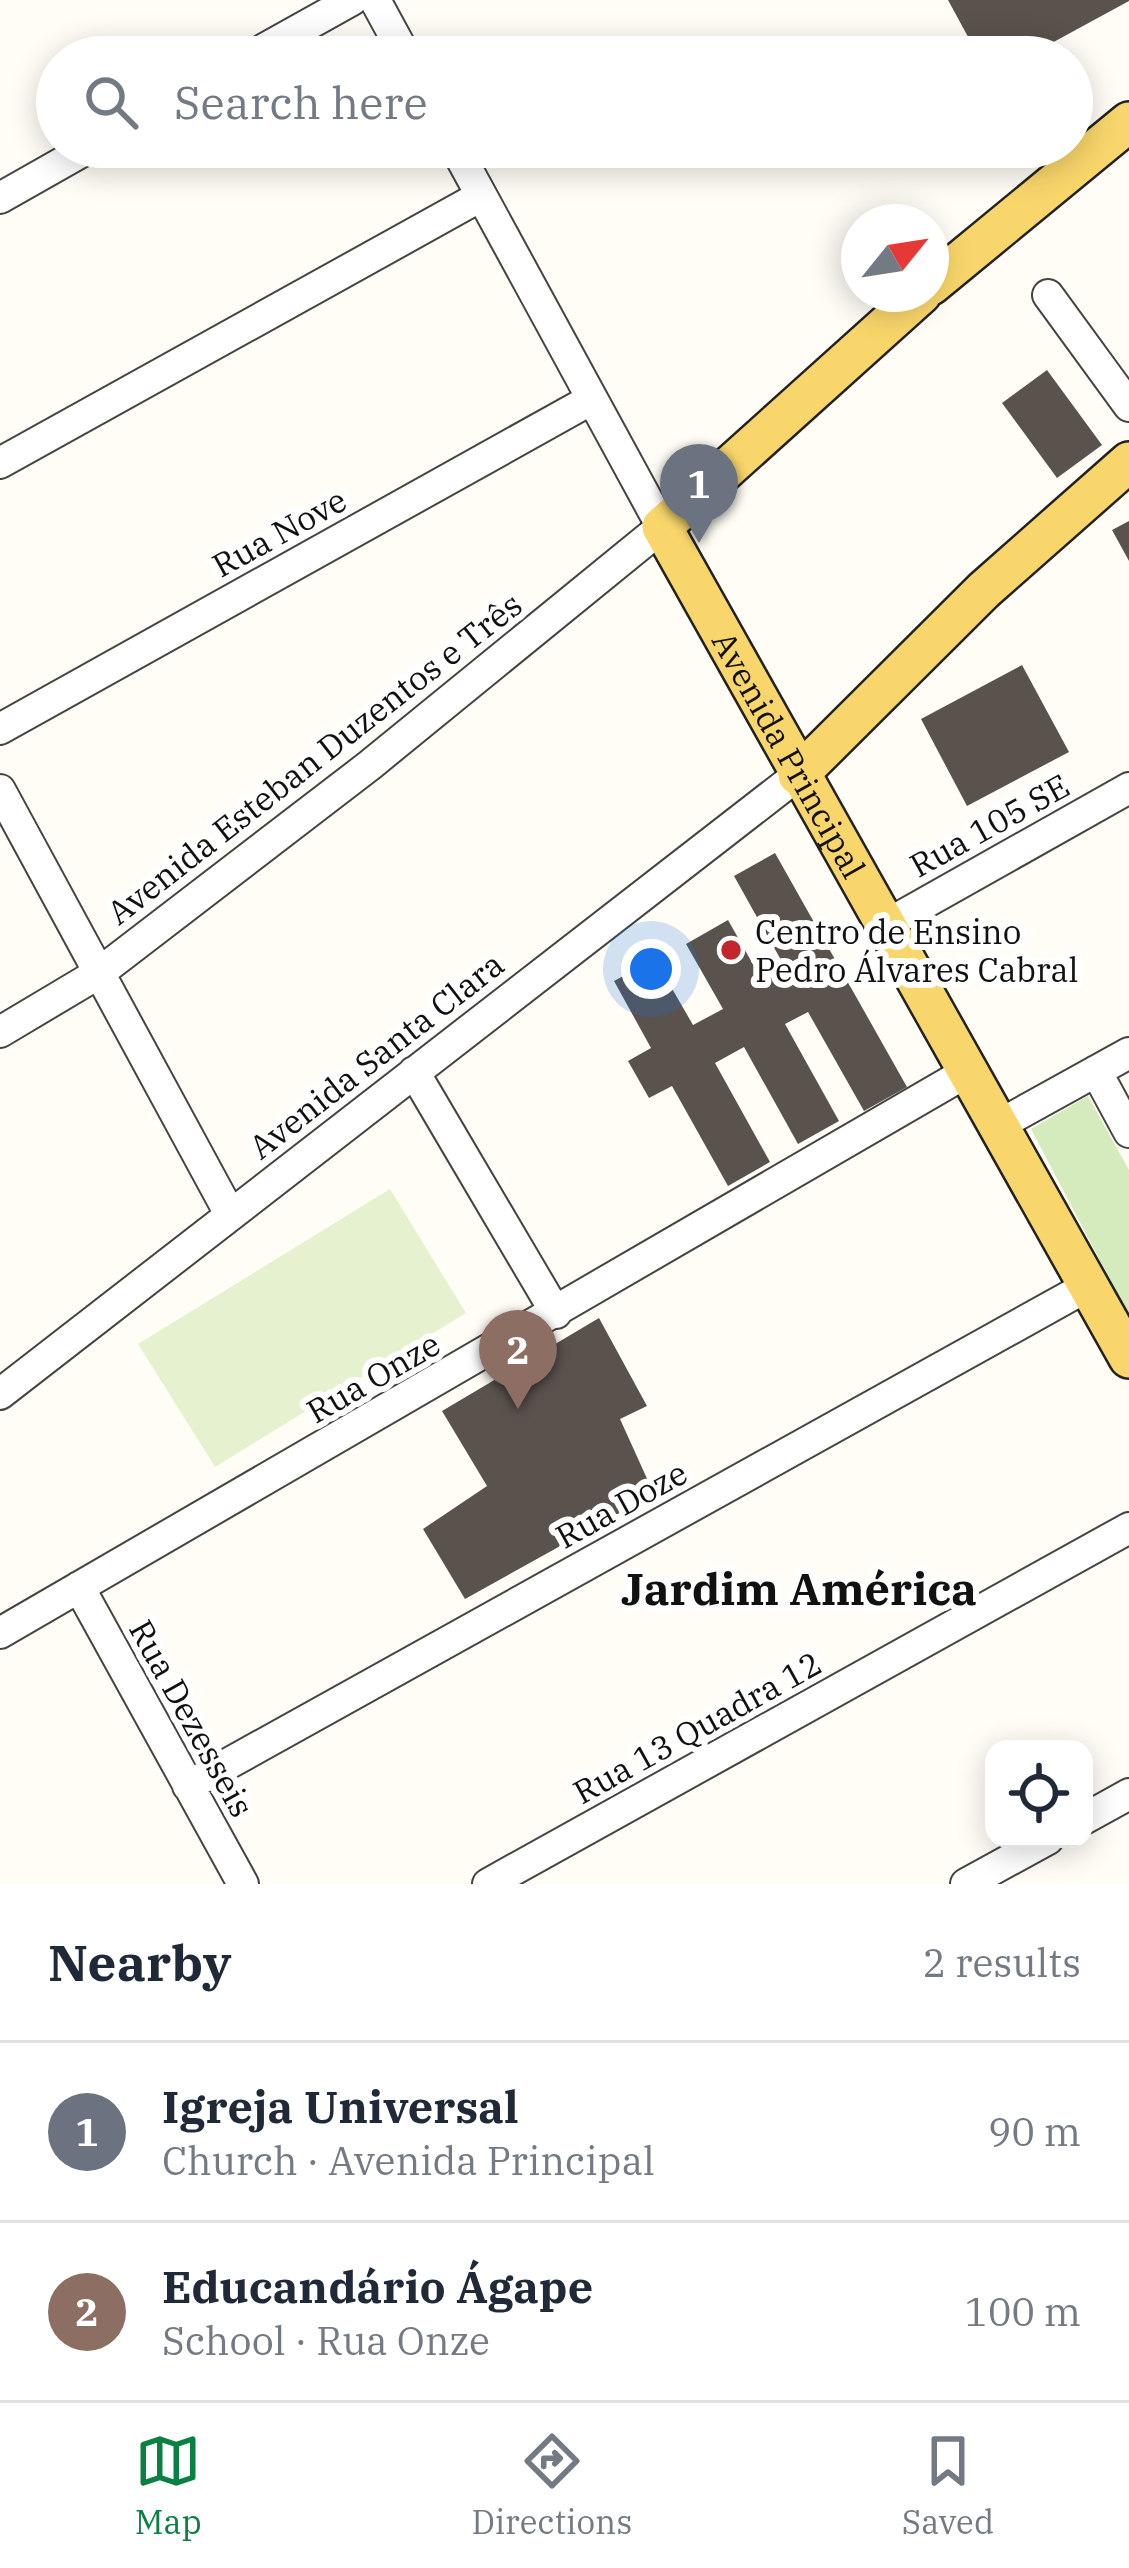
<!DOCTYPE html>
<meta charset="utf-8">
<style>
:root{--surface:#fff;--page:#f2f2f3;--text:#1f2937;--muted:#747a83;--line:#e0e1e3;--accent:#0b8043}
body{margin:0;font-family:"IBM Plex Serif",serif;background:var(--page);color:var(--text)}
.controls{position:absolute;right:36px;bottom:36px;display:grid;overflow:hidden;border-radius:24px;box-shadow:0 6px 30px #0003}
.controls button{width:108px;height:108px;display:grid;place-items:center;padding:0;border:0;border-bottom:3px solid var(--line);background:var(--surface);color:var(--text);font:60px sans-serif}
.compass{position:absolute;left:841px;top:204px;width:108px;height:108px;border-radius:50%;background:var(--surface);box-shadow:0 6px 30px #0003;rotate:60deg}
.you{position:absolute;left:651px;top:969px;width:42px;height:42px;margin:-30px;border:9px solid #fff;border-radius:50%;background:#1a73e8;box-shadow:0 0 0 18px #1a73e833}
.badge{display:grid;place-items:center;width:78px;height:78px;border-radius:50%;background:var(--accent);color:#fff;font-size:39px;font-weight:700}
.pin{position:absolute;translate:-50% -99px;filter:drop-shadow(0 3px 6px #0008)}
.pin::after{content:'';position:absolute;top:63px;width:42px;height:36px;background:inherit;clip-path:polygon(0 0,100% 0,50% 100%)}
.list{margin:0;padding:0;list-style:none}
h2{display:flex;justify-content:space-between;align-items:center;height:156px;margin:0;padding:0 48px;font-size:51px}
h2 small{font-size:39px;font-weight:400;color:var(--muted)}
.list li{display:grid;grid-template-columns:78px 1fr auto;gap:36px;align-items:center;box-sizing:border-box;height:180px;padding:0 48px;border-top:3px solid var(--line)}
.list b{display:block;font-size:45px;white-space:nowrap}
.list p{margin:0;font-size:39px;white-space:nowrap;color:var(--muted)}
.list em{font-size:39px;font-style:normal;color:var(--muted)}
.icon{flex:none;width:66px;height:66px;fill:none;stroke:currentColor;stroke-width:2;stroke-linecap:round;stroke-linejoin:round}
.map{position:relative;flex:none;width:1129px;height:1884px;overflow:hidden}
.search{position:absolute;background:var(--surface);box-shadow:0 6px 30px #0003;left:36px;right:36px;top:36px;height:132px;display:flex;align-items:center;gap:30px;box-sizing:border-box;padding:0 42px;border-radius:66px;color:var(--muted);font-size:45px}
.sheet{height:516px;background:var(--surface)}
nav{display:flex;justify-content:space-around;align-items:center;box-sizing:border-box;height:168px;border-top:3px solid var(--line);background:var(--surface);font-size:33px;color:var(--muted)}
nav a{display:grid;justify-items:center;gap:6px}
nav .on{color:var(--accent)}
.map>svg:first-child{display:block}
.green{fill:#d5ebbd}
.pitch{fill:#e6f2cf}
.building{fill:#5a524d}
.lines{fill:none;stroke-linecap:round;stroke-linejoin:round}
.minor-casing{stroke:#444;stroke-width:34}
.major-casing{stroke:#222;stroke-width:44}
.minor{stroke:#fff;stroke-width:30}
.major{stroke:#f9d66b;stroke-width:39}
.poi-dot{fill:#c4262e;stroke:#fff;stroke-width:4.5}
.labels{text-anchor:middle;dominant-baseline:central;stroke-width:12;stroke-linejoin:round;paint-order:stroke}
.street-label{font-size:33px;fill:#111;stroke:#fff}
.poi-label{font-size:33px;fill:#111;stroke:#fff;text-anchor:start}
.district-label{font-size:45px;font-weight:bold;fill:#111;stroke:#fff}
</style>
<div class="map">
<svg width="1129" height="1884" viewBox="0 0 1129 1884">
<rect width="100%" height="100%" fill="#fffdf5"/>
<path class="green" d="M1088,1096L1129,1170V1316L1031,1129Z"/>
<path class="pitch" d="M390,1189L466,1313L215,1467L138,1344Z"/>
<path class="building" d="M948,0H1129V1L1026,57H979Z
M1047,370L1102,445L1057,478L1002,403Z
M1129,521V561L1112,530Z
M1022,665L1069,752L967,806L921,719Z
M775,853L907,1087L864,1111L808,1012L785,1024L839,1121L798,1144L744,1047L715,1063L770,1162L728,1186L672,1086L649,1098L628,1061L651,1048L614,981L655,959L693,1025L723,1009L686,944L728,920L763,982L786,969L734,876Z
M599,1318L647,1406L620,1419L654,1494L465,1599L423,1529L487,1486L442,1411Z"/>
<g class="lines">
<defs>
<path id="minor" d="M375,0L406,57
M250,57L352,0
M0,198L90,147
M1048,295L1129,406
M0,463L481,196
M0,729L592,399
M0,790L230,1214
M884,926L1129,788
M0,1032L99,973L370,765L662,527L455,147
M1096,1071L1129,1132
M414,1072L556,1313
M997,1126L1129,1053
M0,1394L798,775
M79,1587L243,1884
M0,1633L967,1072
M188,1786L1088,1286
M1084,1819L1129,1794
M488,1884L1129,1528
M966,1884L1048,1839"/>
<g id="major">
<path d="M931,285L1129,122"/>
<path id="s1" d="M921,294L662,527L1129,1358"/>
<path d="M798,775L984,590L1129,462"/>
</g>
</defs>
<use href="#minor" class="minor-casing"/>
<use href="#major" class="major-casing"/>
<use href="#minor" class="minor"/>
<use href="#major" class="major"/>
</g>
<circle class="poi-dot" cx="731" cy="950" r="12"/>
<g class="labels">
<g class="street-label">
<text transform="translate(279 532) rotate(-29)">Rua Nove</text>
<text stroke="none"><textPath href="#s1" startOffset="609">Avenida Principal</textPath></text>
<text transform="translate(314 758) rotate(-38)">Avenida Esteban Duzentos e Três</text>
<text transform="translate(989 825) rotate(-29)">Rua 105 SE</text>
<text transform="translate(376 1055) rotate(-38)">Avenida Santa Clara</text>
<text transform="translate(373 1377) rotate(-30)">Rua Onze</text>
<text transform="translate(621 1504) rotate(-29)">Rua Doze</text>
<text transform="translate(192 1718) rotate(61)">Rua Dezesseis</text>
<text transform="translate(697 1727) rotate(-29)">Rua 13 Quadra 12</text>
</g>
<g class="poi-label">
<text x="755" y="931">Centro de Ensino<tspan x="755" dy="38">Pedro Álvares Cabral</tspan></text>
</g>
<g class="district-label">
<text x="799" y="1588">Jardim América</text>
</g>
</g>
</svg>
<div class="controls">
<button><svg class="icon" aria-label="locate" viewBox="0 0 24 24"><circle cx="12" cy="12" r="6"/><path d="M12 2v4M12 18v4M2 12h4M18 12h4"/></svg></button>
</div>
<svg class="compass" viewBox="-18 -18 36 36"><path d="M0-13l5 13h-10z" fill="#e53935"/><path d="M0 13l5-13h-10z" fill="#747a83"/></svg>
<div class="you"></div>
<div class="pin badge" style="left:699px;top:543px;background:#6b7280">1</div>
<div class="pin badge" style="left:518px;top:1409px;background:#8d6e63">2</div>
<div class="search"><svg class="icon" aria-label="search" viewBox="0 0 24 24"><circle cx="10" cy="10" r="6"/><path d="M15 15l6 6"/></svg>Search here</div>
</div>
<section class="sheet">
<h2>Nearby<small>2 results</small></h2>
<ul class="list">
<li><span class="badge" style="background:#6b7280">1</span><div><b>Igreja Universal</b><p>Church · Avenida Principal</p></div><em>90 m</em></li>
<li><span class="badge" style="background:#8d6e63">2</span><div><b>Educandário Ágape</b><p>School · Rua Onze</p></div><em>100 m</em></li>
</ul>
</section>
<nav>
<a class="on"><svg class="icon" aria-label="map" viewBox="0 0 24 24"><path d="M3 6l6-2 6 2 6-2v14l-6 2-6-2-6 2zM9 4v14M15 6v14"/></svg>Map</a>
<a><svg class="icon" aria-label="directions" viewBox="0 0 24 24"><path d="M12 3l9 9-9 9-9-9zM9 14v-3h6M13 9l2 2-2 2"/></svg>Directions</a>
<a><svg class="icon" aria-label="saved" viewBox="0 0 24 24"><path d="M7 4h10v16l-5-4-5 4z"/></svg>Saved</a>
</nav>
